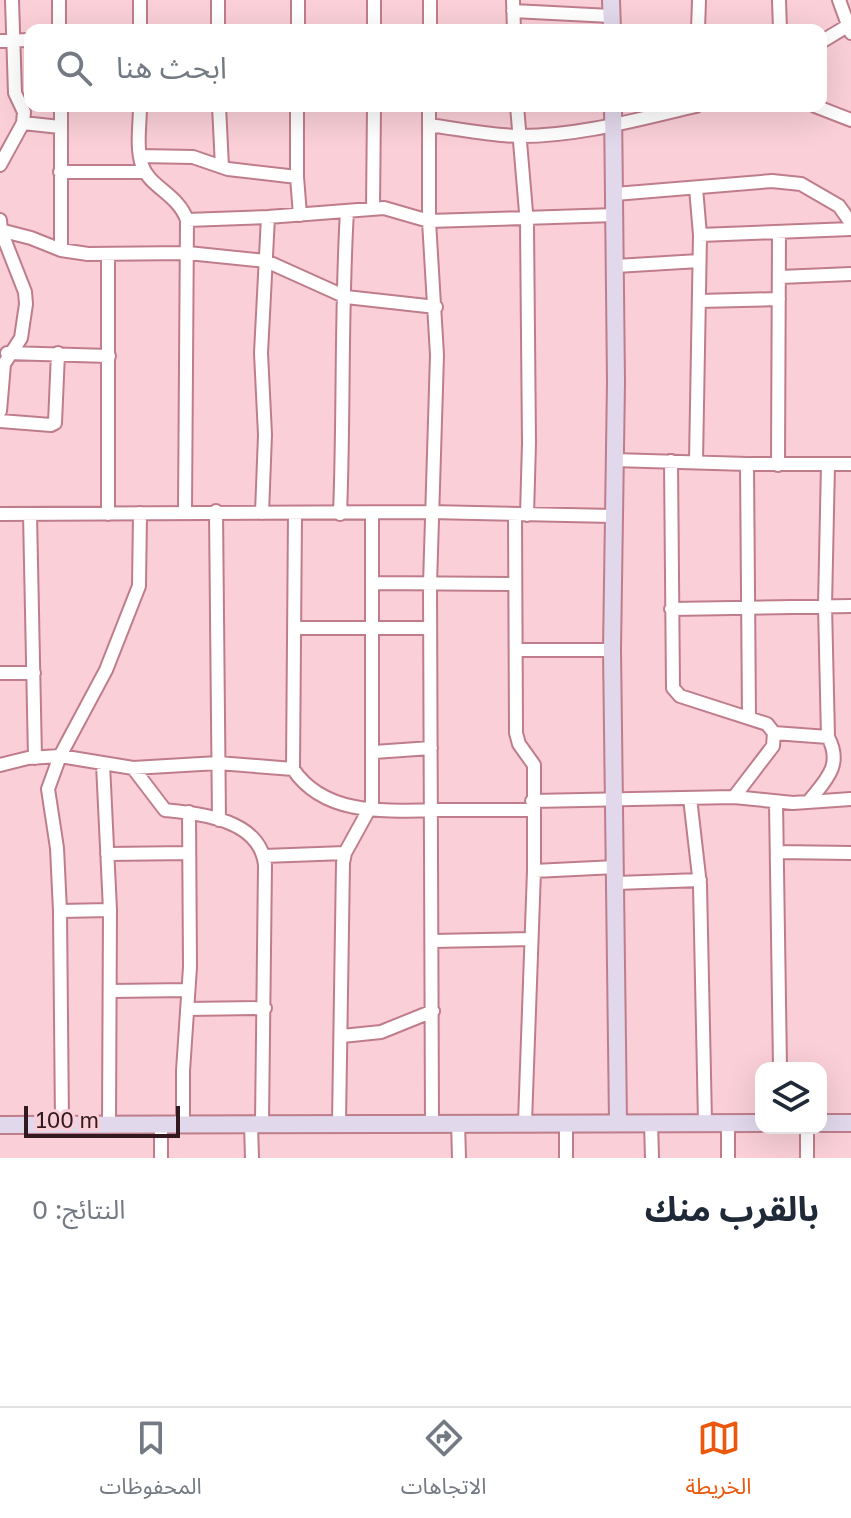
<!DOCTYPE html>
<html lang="ar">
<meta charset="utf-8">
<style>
:root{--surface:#fff;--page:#f2f2f3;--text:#1f2937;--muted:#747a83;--line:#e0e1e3;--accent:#ea580c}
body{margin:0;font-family:"Golos Text","Noto Sans Arabic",sans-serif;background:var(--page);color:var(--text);direction:rtl}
.controls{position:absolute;right:24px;bottom:24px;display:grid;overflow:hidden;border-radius:16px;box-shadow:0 8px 32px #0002}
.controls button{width:72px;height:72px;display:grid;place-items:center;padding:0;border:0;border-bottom:2px solid var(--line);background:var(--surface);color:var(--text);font:40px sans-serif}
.scale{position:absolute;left:24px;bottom:20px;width:156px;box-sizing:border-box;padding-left:8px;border:4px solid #32191f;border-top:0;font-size:22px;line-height:28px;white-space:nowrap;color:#32191f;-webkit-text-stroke:6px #facfd7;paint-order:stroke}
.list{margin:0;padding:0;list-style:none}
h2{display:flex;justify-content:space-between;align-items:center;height:104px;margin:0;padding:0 32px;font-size:34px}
h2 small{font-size:26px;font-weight:400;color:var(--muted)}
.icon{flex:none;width:44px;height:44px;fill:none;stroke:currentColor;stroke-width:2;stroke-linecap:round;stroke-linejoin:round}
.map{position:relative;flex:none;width:851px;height:1158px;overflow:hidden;direction:ltr}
.search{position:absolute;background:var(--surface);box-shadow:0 8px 32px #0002;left:24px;right:24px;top:24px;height:88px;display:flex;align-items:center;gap:20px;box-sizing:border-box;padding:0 28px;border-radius:16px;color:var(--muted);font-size:30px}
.sheet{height:248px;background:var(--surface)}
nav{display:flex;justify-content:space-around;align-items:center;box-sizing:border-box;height:112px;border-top:2px solid var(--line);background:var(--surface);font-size:22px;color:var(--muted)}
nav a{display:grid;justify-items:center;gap:4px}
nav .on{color:var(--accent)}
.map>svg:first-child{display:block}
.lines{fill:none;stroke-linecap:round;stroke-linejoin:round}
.street-casing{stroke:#bf7d8c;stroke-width:16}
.secondary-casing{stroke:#bf7d8c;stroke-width:20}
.street{stroke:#fff;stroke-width:12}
.secondary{stroke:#e1d8eb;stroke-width:16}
</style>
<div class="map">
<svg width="851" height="1158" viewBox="0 0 851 1158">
<rect width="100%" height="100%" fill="#facfd7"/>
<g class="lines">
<defs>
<path id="street" d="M59,0V30
M140,0V30
M218,0V30
M374,0V30
M430,0V30
M513,0L514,30
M779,0L780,30
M839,0L851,33
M513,11L611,16
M298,30V0
M698,30L699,0
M0,41L30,40
M821,42L849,25
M61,106V250
M140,106C140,124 136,148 142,165C149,187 178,194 187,220L185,512
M219,106L222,167
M297,106V177L300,215
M429,106V221L437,355L430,585L432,1123
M517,106L527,224L529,443L527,515
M815,106L851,120
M23,123L60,127
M429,125C459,129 491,136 521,136C580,136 639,119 696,106
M140,156L193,157L228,169L297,177
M0,165L23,123L24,112L15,93L12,0
M60,172H145
M615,194L772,181L801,184L839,206L851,223
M373,209L374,106
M0,220L1,231L25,292L26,304L21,338L4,364L0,411
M187,220L268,217L384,208L429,221L615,215
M0,230L31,238L61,250L88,254L188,253L266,261L346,297L436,307
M700,235L851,229
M616,266L699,261
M780,277L851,274
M699,301L779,299
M7,353L109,356
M0,421L51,425L55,423L58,353
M614,460L747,464H851
M671,461L673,688L680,696L767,724L774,733L773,746L734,797
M696,462L700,235L696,188
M747,464L749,717
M778,465L779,234
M216,511L219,820
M262,513L265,435L261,353L268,217
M0,514L430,512L613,516
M30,514L35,758
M108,514V254
M340,514C344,413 341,312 347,211
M515,515L516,733L519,744L534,765V871
M373,583L515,584
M671,609L851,606
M295,628H430
M516,650H612
M0,673H34
M774,733L828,737
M374,752L431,748
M103,764L110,910
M0,765L28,758L60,756L133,768L218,763L293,769C325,817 389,811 440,810C471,810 502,810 533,810
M133,768L165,810C201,814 260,819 265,865L262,1122
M293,769L295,514
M690,798L700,885L705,1122
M532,801L734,797L793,803L851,799
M809,801C826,780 843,765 828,737L825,606L828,464
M776,802L780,1068
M777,852L851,853
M107,854L189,853
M264,856L345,853
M617,883L700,880
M60,911L110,910L109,1124
M432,941L531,939
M110,991L188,990
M187,1009L265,1008
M342,1036L381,1032L433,1011
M458,1122L459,1158
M525,1122L534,871L616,867
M566,1122V1158
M651,1122L652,1158
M183,1123V1071L190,967L189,812
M251,1123L252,1158
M339,1123L343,863L345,853L372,804V514
M62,1124L60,911L57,848L48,789L60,756L106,670L139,586L140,513
M161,1158V1123
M728,1158V1122
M807,1158V1128"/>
<path id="secondary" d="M611,0L612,30
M613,106L616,382L612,650L618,1122
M821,1123H851
M0,1125L761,1123"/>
</defs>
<use href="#street" class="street-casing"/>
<use href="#secondary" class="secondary-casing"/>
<use href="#street" class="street"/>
<use href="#secondary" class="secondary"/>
</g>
</svg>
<div class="controls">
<button><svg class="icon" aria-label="layers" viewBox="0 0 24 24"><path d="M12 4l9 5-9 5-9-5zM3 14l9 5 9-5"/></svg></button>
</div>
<div class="scale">100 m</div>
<div class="search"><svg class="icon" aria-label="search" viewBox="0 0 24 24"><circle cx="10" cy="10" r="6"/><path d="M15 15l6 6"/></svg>ابحث هنا</div>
</div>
<section class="sheet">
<h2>بالقرب منك<small>النتائج: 0</small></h2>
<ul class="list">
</ul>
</section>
<nav>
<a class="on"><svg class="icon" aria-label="map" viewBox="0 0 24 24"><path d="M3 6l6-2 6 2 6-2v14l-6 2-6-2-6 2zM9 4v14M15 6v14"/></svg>الخريطة</a>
<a><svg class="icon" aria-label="directions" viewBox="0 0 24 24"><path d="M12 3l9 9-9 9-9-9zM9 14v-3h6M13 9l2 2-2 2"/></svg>الاتجاهات</a>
<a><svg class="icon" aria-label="saved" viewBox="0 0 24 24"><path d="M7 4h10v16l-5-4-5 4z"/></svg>المحفوظات</a>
</nav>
